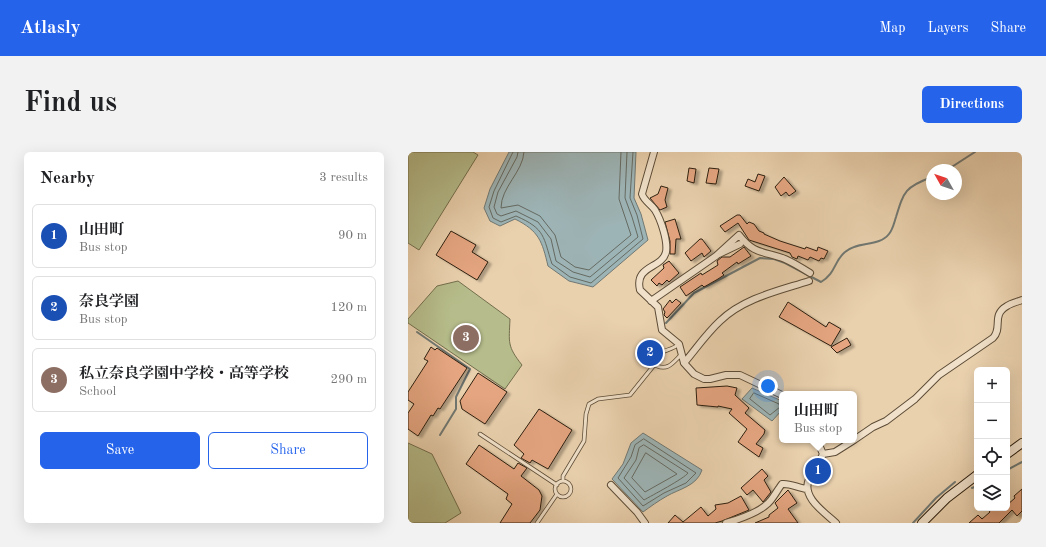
<!DOCTYPE html>
<meta charset="utf-8">
<style>
:root{--surface:#fff;--page:#f2f2f2;--text:#202124;--muted:#757577;--line:#e0e0e0;--accent:#2563eb}
body{margin:0;font-family:"Old Standard TT","Noto Serif JP",serif;background:var(--page);color:var(--text)}
.controls{position:absolute;right:12px;bottom:12px;display:grid;overflow:hidden;border-radius:6px;box-shadow:0 4px 16px #0002}
.controls button{width:36px;height:36px;display:grid;place-items:center;padding:0;border:0;border-bottom:1px solid var(--line);background:var(--surface);color:var(--text);font:20px sans-serif}
.compass{position:absolute;left:518px;top:12px;width:36px;height:36px;border-radius:50%;background:var(--surface);box-shadow:0 4px 16px #0002;rotate:310deg}
.you{position:absolute;left:360px;top:234px;width:14px;height:14px;margin:-10px;border:3px solid #fff;border-radius:50%;background:#1a73e8;box-shadow:0 0 0 6px #1a73e833}
.badge{display:grid;place-items:center;width:26px;height:26px;border-radius:50%;background:var(--accent);color:#fff;font-size:13px;font-weight:700}
.pin{position:absolute;translate:-50% -50%;border:2px solid #fff;box-shadow:0 1px 4px #0006}
.popup{position:absolute;left:371px;top:239px;width:78px;height:52px;box-sizing:border-box;display:grid;place-content:center;border-radius:6px;background:var(--surface);filter:drop-shadow(0 1px 3px #0005);font-size:13px;white-space:nowrap;color:var(--muted)}
.popup b{font-size:15px;color:var(--text)}
.popup::after{content:'';position:absolute;left:50%;top:100%;margin-left:-8px;border:8px solid transparent;border-top-color:var(--surface)}
.list{margin:0;padding:0;list-style:none}
h2{display:flex;justify-content:space-between;align-items:center;height:52px;margin:0;padding:0 16px;font-size:17px}
h2 small{font-size:13px;font-weight:400;color:var(--muted)}
.list li{display:grid;grid-template-columns:26px 1fr auto;gap:12px;align-items:center;box-sizing:border-box;height:64px;margin:0 8px 8px;padding:0 8px;border:1px solid var(--line);border-radius:6px}
.list b{display:block;font-size:15px;white-space:nowrap}
.list p{margin:0;font-size:13px;white-space:nowrap;color:var(--muted)}
.list em{font-size:13px;font-style:normal;color:var(--muted)}
.actions{display:flex;gap:8px;padding:12px 16px}
.actions a{flex:1;padding:9px 0;border:1px solid var(--accent);border-radius:6px;text-align:center;font-size:14px;color:var(--accent)}
.actions .main{background:var(--accent);color:#fff}
.icon{flex:none;width:22px;height:22px;fill:none;stroke:currentColor;stroke-width:2;stroke-linecap:round;stroke-linejoin:round}
.map{position:relative;flex:none;width:614px;height:371px;overflow:hidden;border-radius:6px}
header{display:flex;align-items:center;gap:24px;box-sizing:border-box;height:56px;padding:0 20px;background:var(--accent);color:#fff}
header strong{font-size:19px}
nav{display:flex;gap:22px;margin-inline-start:auto;font-size:14px}
.intro{display:flex;align-items:center;justify-content:space-between;box-sizing:border-box;height:96px;padding:0 24px}
h1{margin:0;font-size:28px}
.button{padding:10px 18px;border-radius:6px;background:var(--accent);color:#fff;font-size:14px;font-weight:700}
main{display:flex;gap:24px;padding:0 24px}
aside{flex:1;background:var(--surface);border-radius:6px;box-shadow:0 4px 16px #0002}
.map>svg:first-child{display:block}
.green{fill:#b6bc8b;stroke:#726e4d}
.water{fill:#9db4b6;stroke:#707873}
.lines{fill:none;stroke-linecap:round;stroke-linejoin:round}
.shore{stroke:#656a62;stroke-width:1}
.stream{stroke:#707873;stroke-width:2}
.building{fill:#e4a580;stroke:#2d1f0f;filter:url(#shadow)}
.service-casing{stroke:#5c4c37;stroke-width:4.5}
.minor-casing{stroke:#5c4c37;stroke-width:8}
.secondary-casing{stroke:#2d1f0f;stroke-width:10}
.service{stroke:#f1e1ca;stroke-width:3}
.minor{stroke:#f1e1ca;stroke-width:6}
.secondary{stroke:#f1e1ca;stroke-width:8}
</style>
<header>
<strong>Atlasly</strong>
<nav><a>Map</a><a>Layers</a><a>Share</a></nav>
</header>
<div class="intro"><h1>Find us</h1><a class="button">Directions</a></div>
<main>
<aside>
<h2>Nearby<small>3 results</small></h2>
<ul class="list">
<li><span class="badge" style="background:#1a4fb4">1</span><div><b>山田町</b><p>Bus stop</p></div><em>90 m</em></li>
<li><span class="badge" style="background:#1a4fb4">2</span><div><b>奈良学園</b><p>Bus stop</p></div><em>120 m</em></li>
<li><span class="badge" style="background:#8d6e63">3</span><div><b>私立奈良学園中学校・高等学校</b><p>School</p></div><em>290 m</em></li>
</ul>
<div class="actions"><a class="main">Save</a><a>Share</a></div>
</aside>
<div class="map">
<svg width="614" height="371" viewBox="0 0 614 371">
<defs>
<filter id="shadow"><feDropShadow dx="3.5" dy="2" stdDeviation="1" flood-color="#0004"/></filter>
</defs>
<rect width="100%" height="100%" fill="#ead1ae"/>
<filter id="stains"><feTurbulence type="fractalNoise" baseFrequency=".005" numOctaves="4"/><feColorMatrix values="0 0 0 0 .2 0 0 0 0 .09 0 0 0 0 .02 0 0 0 .5 -.17"/></filter>
<radialGradient id="worn" r=".72"><stop offset=".6" stop-color="#630" stop-opacity="0"/><stop offset="1" stop-color="#630" stop-opacity=".3"/></radialGradient>
<path class="green" d="M0,0H65L70,3L11,98L0,91Z
M50,129L102,167C101,191 99,194 114,213L97,237L0,171V167L29,134Z
M0,291L24,302L53,361L37,371H0Z"/>
<path class="water" d="M101,0H228L226,46L233,62L240,88L185,135L161,129L140,114C134,89 131,79 107,67L92,74L82,69L76,56L82,37Z
M344,236L374,249V258L364,269L334,247Z
M235,281L294,318C289,334 271,337 259,344C250,349 242,355 235,360L204,327L215,312L223,291Z"/>
<g class="lines">
<path class="shore" d="M105,0L86,39L81,55L85,66L93,70L108,64C138,77 135,85 144,112L162,125L183,131L235,87L229,63L222,46L225,0
M110,0L109,5L90,40L86,55L89,62L93,64L108,59L130,70L143,87L148,109L165,120L182,125L230,85L224,65L217,46L219,0
M116,0C115,20 93,35 93,56L110,53L132,64L147,83L153,105L167,115L181,118L223,83L211,47L213,0
M346,241L371,252L372,255L362,263L342,247Z
M236,287L288,321L278,331L256,341L235,354L210,326L223,305L227,293Z
M236,293L280,321C277,326 243,344 236,348L216,326L228,308L231,296Z
M238,301L269,322L237,340L224,326Z"/>
<path class="stream" d="M539,18L567,0
M258,171L286,141L352,106L366,107L377,111L413,130C428,121 426,109 437,100C449,89 471,95 481,82C485,77 486,71 488,65C496,39 497,35 524,25
M9,180L62,217L48,245V257L32,283
M599,318L614,310
M564,336L569,334
M505,371L528,346L547,330"/>
</g>
<path class="building" d="M281,16L288,17L286,31L279,29Z
M301,16L311,17L308,32L298,31Z
M350,22L357,24L351,39L337,34L340,27L347,30Z
M376,25L388,39L381,44L378,40L373,44L367,35Z
M253,34L260,36L257,48L259,55L252,58L242,46L250,42Z
M329,63H332L339,72L341,70L346,72L351,79L356,81V82L372,89L397,97L398,95L409,99L410,95L420,99L416,107L413,106L411,109L402,105L400,108L390,104L389,107L384,105L382,101L341,88L330,71L317,80L312,74Z
M267,67L273,87H268L267,102H262V89L257,70Z
M43,79L68,93L64,100L80,110L69,128L28,103Z
M292,87H294L303,99L296,105L294,101L283,109L277,101Z
M336,95L343,104L330,112L329,110L314,121L316,123L310,127L296,135L294,133L278,144L272,135L293,121L294,123L310,113L309,109L314,105H322Z
M261,109L271,121L261,130L259,128L254,133L251,131L249,134L243,128L256,116L255,113Z
M268,147L273,151L259,166L256,163L257,160L255,157L262,148L264,151Z
M380,150L418,175L421,170L433,177L423,194L371,165Z
M439,186L443,193L429,201L423,195Z
M23,195L27,198L29,196L59,216L32,257L30,256L25,264L23,263L10,284L0,277V261L6,252L0,248V240L20,209L16,207Z
M70,221L99,240L77,272L54,257L52,249Z
M319,234L329,236L327,243L341,256L337,261L357,278L356,282L348,292L355,296L351,305L330,290L339,277L321,261L324,257L310,254V255L289,253L288,236Z
M131,257L164,278L140,317L124,308L122,311L113,306L116,302L106,293Z
M71,293L106,317L110,311L119,316L113,324L131,338L134,344L132,358L122,371H92L104,352L98,347L100,342L58,312Z
M354,317L360,324L356,328L363,340L355,350L345,338L339,343L333,336Z
M614,337V359L609,364L604,358L591,371H561L570,363L574,367L582,360L579,356H599V353L607,346L606,344Z
M380,338L389,351L380,357L390,371H347L361,365V363L370,356L367,351Z
M333,344L341,358L314,369L307,371H260L267,363L275,370L293,355L300,364L308,357L307,353L320,351Z"/>
<g class="lines">
<defs>
<path id="service" d="M271,192C264,199 249,198 245,208L249,214C261,219 266,209 274,202
M72,282L149,333
M155,329V324L176,289L178,262L181,252L190,247L222,243L247,212
M147 337a8 8 0 1 1 16 0a8 8 0 1 1-16 0Z
M129,371L149,342"/>
<path id="minor" d="M246,0L234,42C236,49 243,52 247,58C253,68 260,89 258,100C254,117 226,113 232,138L250,155L254,178L271,192L276,211L286,222L296,227H302L318,223H332L374,243
M311,102L332,92
M243,149L308,104L331,83C346,103 357,99 377,107C386,111 394,116 402,121
M276,211C288,197 298,182 312,169C336,146 370,139 401,129
M409,288L415,302C411,311 405,318 401,327C393,345 416,360 428,371
M446,288L465,275L478,269L507,247L531,223L585,186C595,176 583,163 599,154C603,151 609,150 614,148
M415,302L427,300L446,288
M203,333L229,360L237,371
M318,371C332,367 354,360 363,348C367,343 370,337 374,332C382,331 390,336 399,337"/>
<path id="secondary" d="M599,302L614,291
M514,371L539,346L569,323"/>
</defs>
<use href="#service" class="service-casing"/>
<use href="#minor" class="minor-casing"/>
<use href="#secondary" class="secondary-casing"/>
<use href="#service" class="service"/>
<use href="#minor" class="minor"/>
<use href="#secondary" class="secondary"/>
</g>
<rect width="100%" height="100%" filter="url(#stains)"/>
<rect width="100%" height="100%" fill="url(#worn)"/>
</svg>
<div class="controls">
<button>+</button>
<button>−</button>
<button><svg class="icon" aria-label="locate" viewBox="0 0 24 24"><circle cx="12" cy="12" r="6"/><path d="M12 2v4M12 18v4M2 12h4M18 12h4"/></svg></button>
<button><svg class="icon" aria-label="layers" viewBox="0 0 24 24"><path d="M12 4l9 5-9 5-9-5zM3 14l9 5 9-5"/></svg></button>
</div>
<svg class="compass" viewBox="-18 -18 36 36"><path d="M0-13l5 13h-10z" fill="#e53935"/><path d="M0 13l5-13h-10z" fill="#757577"/></svg>
<div class="you"></div>
<div class="pin badge" style="left:410px;top:319px;background:#1a4fb4">1</div>
<div class="popup"><b>山田町</b>Bus stop</div>
<div class="pin badge" style="left:242px;top:201px;background:#1a4fb4">2</div>
<div class="pin badge" style="left:58px;top:186px;background:#8d6e63">3</div>
</div>
</main>
